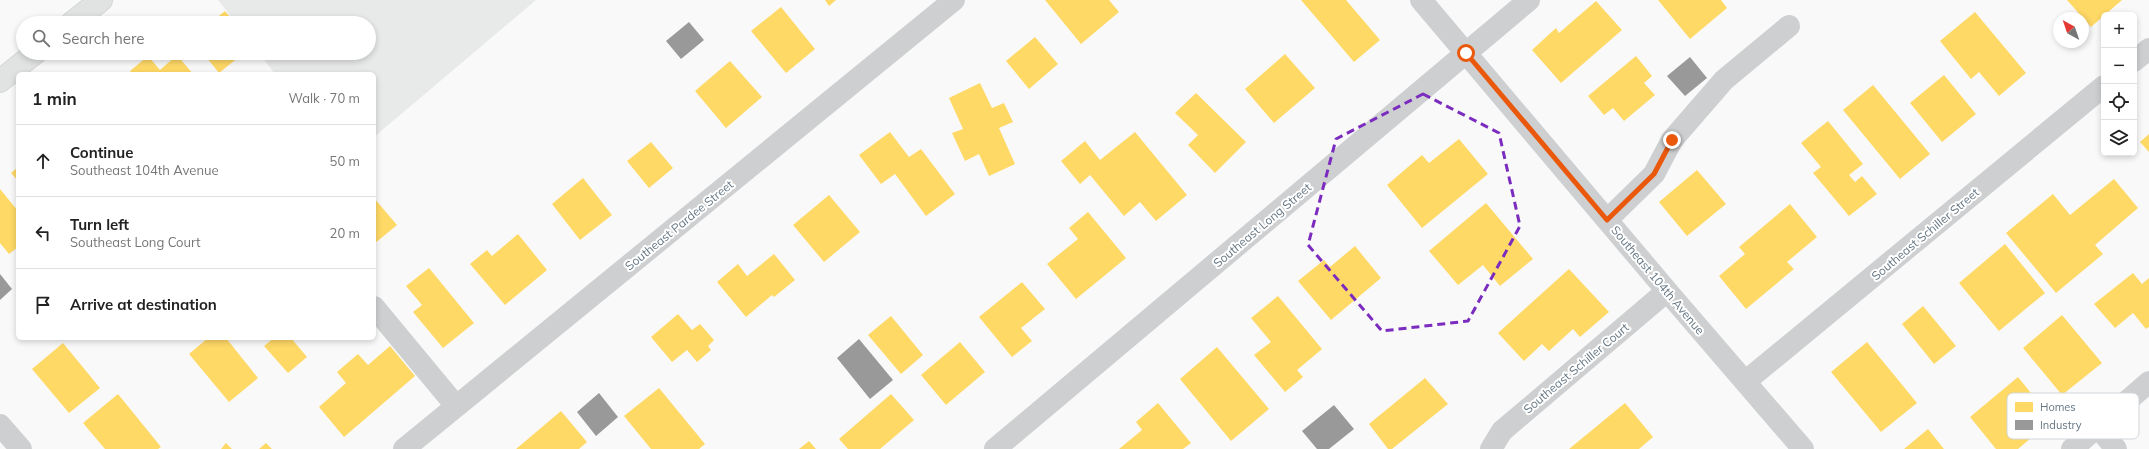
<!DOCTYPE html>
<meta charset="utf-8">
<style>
:root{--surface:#fff;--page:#f2f2f2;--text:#222;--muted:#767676;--line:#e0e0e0}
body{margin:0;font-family:Mulish,sans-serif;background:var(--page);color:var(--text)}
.controls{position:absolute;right:12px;top:12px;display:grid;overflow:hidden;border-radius:6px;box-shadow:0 2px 6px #0003}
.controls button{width:36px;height:36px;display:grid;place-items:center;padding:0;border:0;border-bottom:1px solid var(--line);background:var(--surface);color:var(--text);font:20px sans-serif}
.compass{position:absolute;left:2053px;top:12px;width:36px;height:36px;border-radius:50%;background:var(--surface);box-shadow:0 2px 6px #0003;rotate:320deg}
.stop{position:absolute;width:12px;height:12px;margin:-9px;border:3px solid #ea580c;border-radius:50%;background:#fff}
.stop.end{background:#ea580c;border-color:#fff;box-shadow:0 1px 4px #0008}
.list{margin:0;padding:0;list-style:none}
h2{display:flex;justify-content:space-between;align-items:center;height:52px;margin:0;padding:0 16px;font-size:17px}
h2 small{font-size:13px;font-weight:400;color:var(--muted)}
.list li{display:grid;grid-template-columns:26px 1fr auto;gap:12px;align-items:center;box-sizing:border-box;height:72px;padding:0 16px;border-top:1px solid var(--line)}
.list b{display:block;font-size:15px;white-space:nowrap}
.list p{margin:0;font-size:13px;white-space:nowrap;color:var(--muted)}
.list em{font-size:13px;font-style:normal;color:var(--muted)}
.icon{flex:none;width:22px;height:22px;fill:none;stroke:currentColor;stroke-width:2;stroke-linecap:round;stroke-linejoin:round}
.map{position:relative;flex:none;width:2149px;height:449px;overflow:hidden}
.search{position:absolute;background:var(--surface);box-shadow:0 2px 6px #0003;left:16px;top:16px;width:360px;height:44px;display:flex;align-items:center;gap:10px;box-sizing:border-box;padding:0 14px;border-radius:22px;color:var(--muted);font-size:15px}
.panel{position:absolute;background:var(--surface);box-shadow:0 2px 6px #0003;left:16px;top:72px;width:360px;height:268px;border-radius:6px}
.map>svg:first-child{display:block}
.built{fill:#e8e9e9}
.homes{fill:#ffd966}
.industry{fill:#999}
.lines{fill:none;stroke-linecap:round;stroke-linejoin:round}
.major-casing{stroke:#d5d6d7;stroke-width:24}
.minor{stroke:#cecfd0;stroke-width:22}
.major{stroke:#e1e2e2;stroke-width:22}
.route{stroke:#ea580c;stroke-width:5}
.marked{fill:none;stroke:#7b2cbf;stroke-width:3;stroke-dasharray:8 5;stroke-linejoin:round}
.labels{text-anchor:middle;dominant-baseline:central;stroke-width:4;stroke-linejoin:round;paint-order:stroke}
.street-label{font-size:12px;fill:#657683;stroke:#fff}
.key{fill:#fff;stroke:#d1d6da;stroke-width:1}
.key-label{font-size:11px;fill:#657683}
</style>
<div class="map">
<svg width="2149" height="449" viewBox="0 0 2149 449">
<rect width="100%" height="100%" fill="#f9f9f9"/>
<path class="built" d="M218,0H536L374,137V74H275L259,53H369V23H236Z"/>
<path class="homes" d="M825,0H836L829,6Z
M1045,0H1109L1119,12L1081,44Z
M1301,0H1346L1380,40L1354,62Z
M1658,0H1721L1727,8L1690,39Z
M2067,0H2122L2091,27Z
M1596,1L1622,30L1561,83L1532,50L1556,28L1559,33Z
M781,7L815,49L786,73L751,31Z
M225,11L235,23H210Z
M1975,12L2026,73L1999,96L1979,72L1971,79L1940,41Z
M1035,37L1058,64L1029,89L1006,61Z
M203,53H244L219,73Z
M1285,54L1315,88L1274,123L1245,89Z
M177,55L193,74H133L130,71L148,56L160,70Z
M1636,56L1652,76L1644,83L1655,95L1624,121L1613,108L1604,115L1588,96Z
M730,61L762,97L726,128L695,91Z
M1944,75L1976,114L1942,142L1910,103Z
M980,83L992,108L1004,103L1013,122L999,128L1015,164L989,176L979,154L965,161L952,133L963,129L949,98Z
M1873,85L1930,154L1900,179L1843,110Z
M1196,93L1246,142L1215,173L1188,145L1198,135L1175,113Z
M1828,121L1863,164L1849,175L1855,182L1862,176L1877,194L1849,216L1813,173L1821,167L1801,143Z
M890,132L909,157L921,149L955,194L926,216L895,174L881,184L859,155Z
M1135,132L1187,195L1156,221L1140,202L1124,216L1090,175L1080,184L1061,161L1085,141L1100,160Z
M2149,134V152L2140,142Z
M1459,139L1488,174L1422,228L1387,185L1422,155L1429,163Z
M651,142L673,168L649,188L627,161Z
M18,167V181L11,173Z
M1697,170L1726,204L1687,236L1659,202Z
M583,178L612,215L580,240L552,204Z
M2114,179L2138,208L2095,245L2103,254L2056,293L2006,233L2053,194L2070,215Z
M0,189L18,211V247L9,254L0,243Z
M829,195L860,232L824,262L793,225Z
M374,198L397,225L374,244Z
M1486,203L1533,259L1500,286L1483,265L1458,285L1429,251Z
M1790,204L1817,237L1787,262L1794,269L1746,309L1719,276L1745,254L1739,247Z
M1088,212L1126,258L1076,299L1047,264L1078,239L1069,228Z
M518,234L547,270L505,305L470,264L487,250L492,256Z
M2005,244L2045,293L1999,331L1959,283Z
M1355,246L1381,278L1331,320L1298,281L1324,260L1330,267Z
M774,254L795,280L774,297L772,295L746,317L717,282L738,264L747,276Z
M429,268L474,323L443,348L413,312L422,305L406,286Z
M1569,269L1609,312L1580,337L1573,329L1549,351L1542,344L1524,361L1498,333Z
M2133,273L2142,284L2149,278V327L2146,329L2133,313L2115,328L2094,304Z
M1022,282L1045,309L1021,328L1032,341L1012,357L979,317Z
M1278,296L1322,349L1297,370L1303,377L1285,392L1254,355L1271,342L1251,318Z
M1923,306L1956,346L1934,364L1902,324Z
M678,314L692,330L700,324L714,340L708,346L711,350L697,362L687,350L672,362L651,337Z
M2062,315L2102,363L2062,395L2023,348Z
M891,316L923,355L901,374L868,335Z
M208,338H226L258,378L229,402L189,354Z
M274,338H291L307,357L288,373L264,346Z
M960,342L985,372L946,405L921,375Z
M1867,342L1917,403L1881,432L1831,372Z
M63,343L100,388L69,413L32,369Z
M390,346L415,376L344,437L319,407L346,383L337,372L358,354L368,365Z
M1217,347L1269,409L1231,441L1180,379Z
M2018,377L2043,408L2022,426L2031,438L2018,449H1996L1970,417Z
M1425,378L1448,404L1392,449H1388L1369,424Z
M659,388L705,444L699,449H651L624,416Z
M118,394L161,447L158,449H105L83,423Z
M891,394L914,420L880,449H848L839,439Z
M1158,403L1191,443L1183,449H1119L1142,430L1136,422Z
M1625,403L1653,437L1639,449H1569Z
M561,411L587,442L579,449H516Z
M1928,429L1944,449H1904Z
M809,441L816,449H799Z
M226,443L232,449H221Z
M266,443L272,449H259Z"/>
<path class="industry" d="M689,22L704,40L681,59L666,41Z
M1690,57L1707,78L1685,96L1667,76Z
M0,274L12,289L0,300Z
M859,339L893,380L870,399L837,358Z
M599,393L618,417L596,436L577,412Z
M1334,405L1354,429L1329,449H1317L1302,431Z"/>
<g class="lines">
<defs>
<path id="major" d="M72,23L101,0
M0,81L35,53"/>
</defs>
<use href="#major" class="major-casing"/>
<path class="minor" d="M1421,0L1667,291L1803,449
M2134,61L2149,49
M1607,220L1654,174L1672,140L1724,80L1789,26
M374,307L456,406
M1746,381L2104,86
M0,425L21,449
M2098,427L2116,449
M404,449L954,0
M995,449L1529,0
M1491,449L1502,431L1667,291
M2072,449L2149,382"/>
<use href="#major" class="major"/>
</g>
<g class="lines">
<path class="route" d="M1466,53L1607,220L1654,174L1672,140"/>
</g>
<path class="marked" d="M1423,94L1499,133L1520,226L1468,321L1382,331L1308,245L1336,139Z"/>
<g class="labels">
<g class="street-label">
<text transform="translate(679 225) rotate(-39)">Southeast Pardee Street</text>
<text transform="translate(1262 225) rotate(-40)">Southeast Long Street</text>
<text transform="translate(1925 234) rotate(-40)">Southeast Schiller Street</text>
<text transform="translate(1658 280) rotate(50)">Southeast 104th Avenue</text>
<text transform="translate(1576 368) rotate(-40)">Southeast Schiller Court</text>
</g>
</g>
<rect x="2007" y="393" width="132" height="46" rx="6" class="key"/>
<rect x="2015" y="402" width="18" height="10" fill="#ffd966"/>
<rect x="2015" y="420" width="18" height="10" fill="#999"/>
<g class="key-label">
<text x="2040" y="411">Homes</text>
<text x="2040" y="429">Industry</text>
</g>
</svg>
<div class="controls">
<button>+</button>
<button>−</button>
<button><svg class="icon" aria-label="locate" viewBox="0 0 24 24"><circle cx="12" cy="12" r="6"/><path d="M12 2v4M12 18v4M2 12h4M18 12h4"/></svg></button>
<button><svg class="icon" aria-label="layers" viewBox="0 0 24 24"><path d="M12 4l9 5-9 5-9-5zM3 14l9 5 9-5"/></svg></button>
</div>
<svg class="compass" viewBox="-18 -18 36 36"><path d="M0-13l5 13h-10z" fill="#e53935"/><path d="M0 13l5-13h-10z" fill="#767676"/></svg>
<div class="stop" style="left:1466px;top:53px"></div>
<div class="stop end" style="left:1672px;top:140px"></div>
<div class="search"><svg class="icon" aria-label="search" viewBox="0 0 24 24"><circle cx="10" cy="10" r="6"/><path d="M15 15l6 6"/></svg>Search here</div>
<section class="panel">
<h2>1 min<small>Walk · 70 m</small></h2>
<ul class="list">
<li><svg class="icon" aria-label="ahead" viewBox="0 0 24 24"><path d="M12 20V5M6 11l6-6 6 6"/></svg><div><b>Continue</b><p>Southeast 104th Avenue</p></div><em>50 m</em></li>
<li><svg class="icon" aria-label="left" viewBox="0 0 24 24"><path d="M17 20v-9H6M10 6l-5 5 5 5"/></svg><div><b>Turn left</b><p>Southeast Long Court</p></div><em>20 m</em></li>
<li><svg class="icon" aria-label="arrive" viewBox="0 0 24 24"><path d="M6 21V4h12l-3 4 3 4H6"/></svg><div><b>Arrive at destination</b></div></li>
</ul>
</section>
</div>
